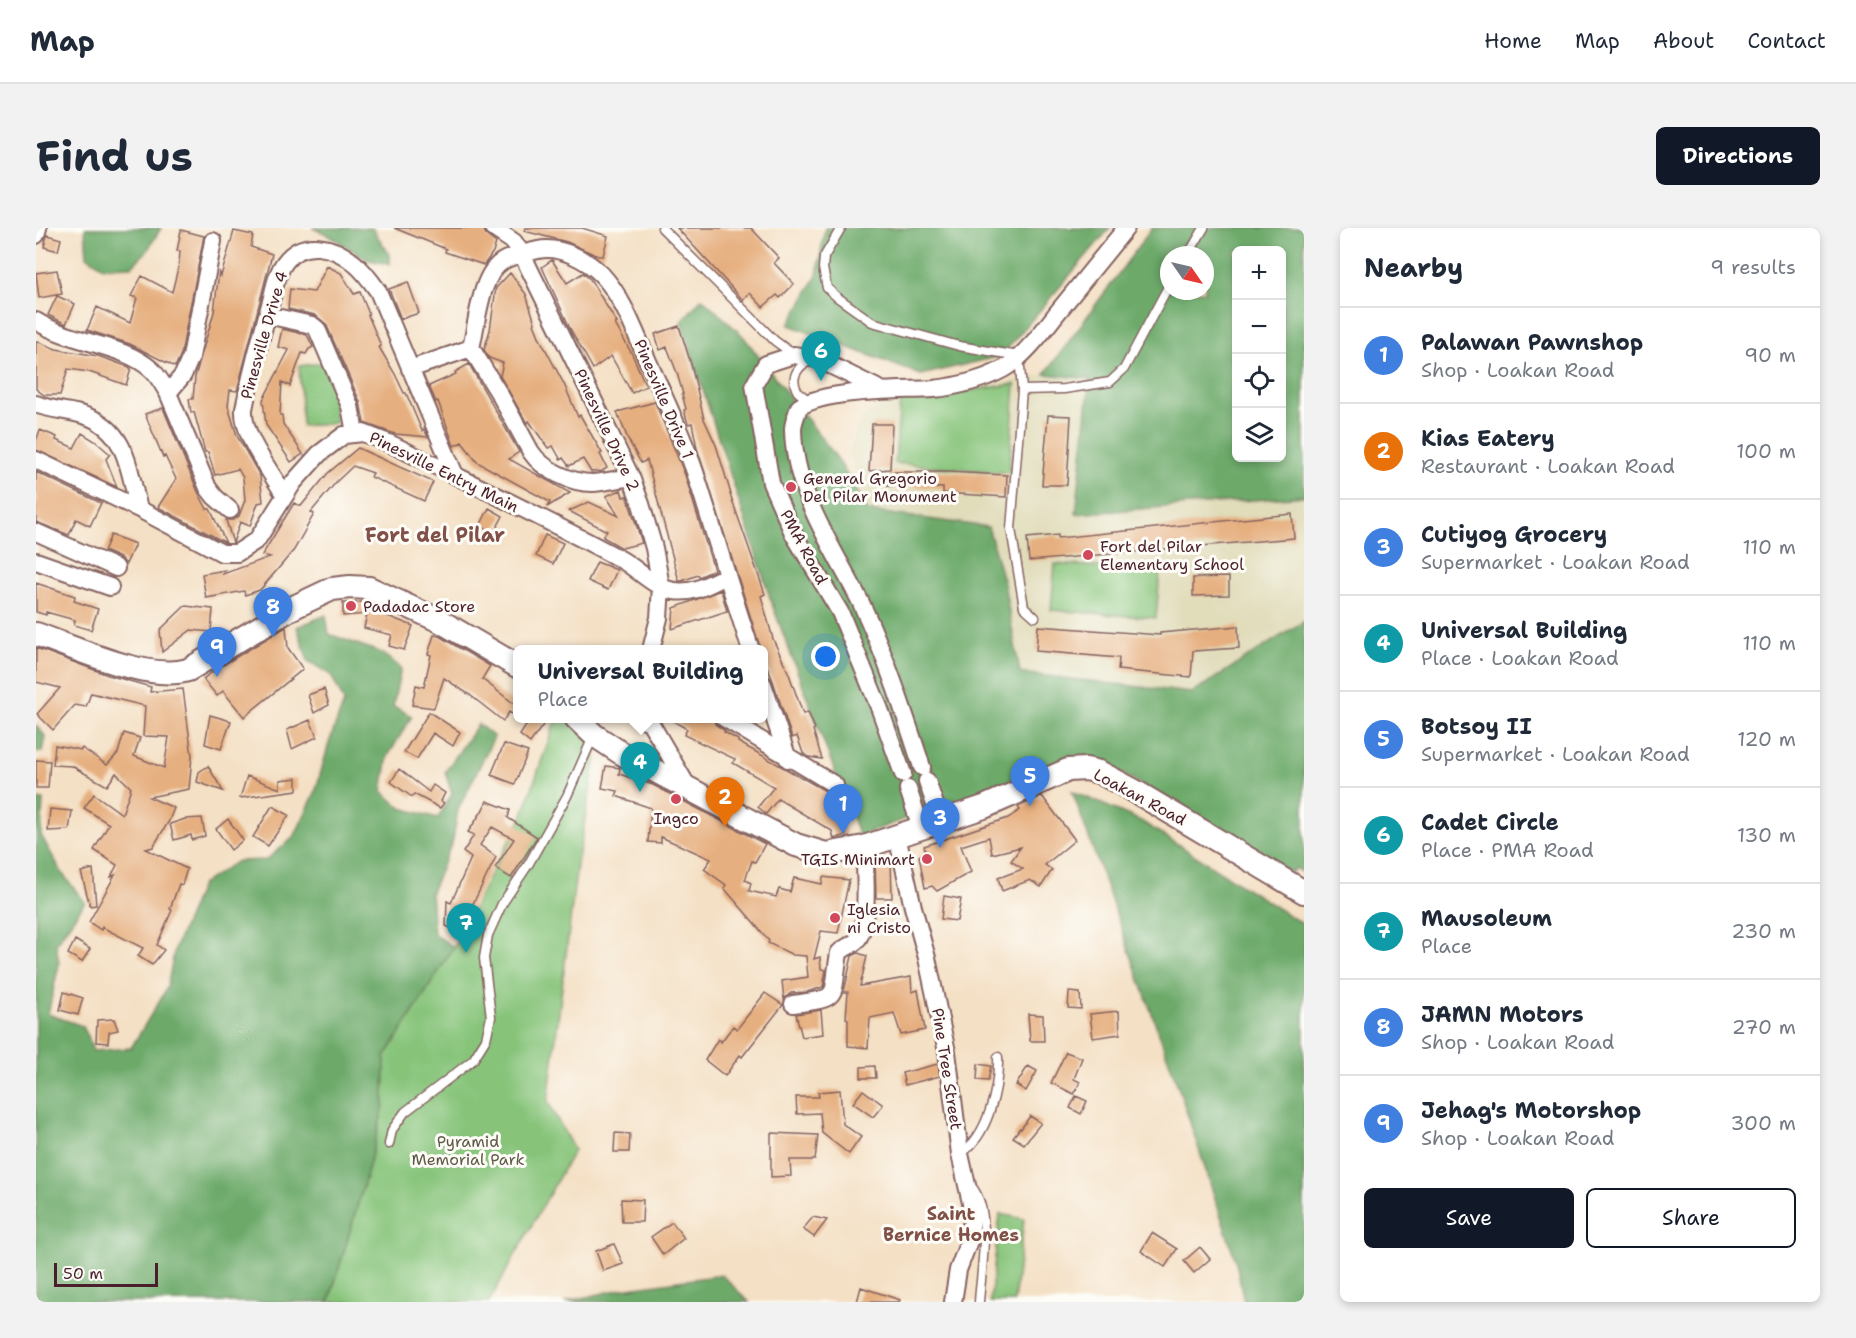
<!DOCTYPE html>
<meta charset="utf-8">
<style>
:root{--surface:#fff;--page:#f2f2f3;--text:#1f2937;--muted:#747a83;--line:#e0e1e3;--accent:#111827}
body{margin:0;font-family:"Shantell Sans",sans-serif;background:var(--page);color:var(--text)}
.controls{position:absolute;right:18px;top:18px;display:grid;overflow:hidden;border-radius:9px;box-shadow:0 3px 9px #0003}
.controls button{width:54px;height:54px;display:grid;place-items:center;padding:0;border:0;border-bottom:2px solid var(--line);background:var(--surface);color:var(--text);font:30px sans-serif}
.compass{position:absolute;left:1124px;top:18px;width:54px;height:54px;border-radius:50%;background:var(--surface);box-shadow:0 3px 9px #0003;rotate:124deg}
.scale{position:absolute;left:18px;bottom:15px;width:104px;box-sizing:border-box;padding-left:6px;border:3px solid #4a1f2b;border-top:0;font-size:16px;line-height:21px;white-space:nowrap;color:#4a1f2b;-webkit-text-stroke:4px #fdfcf7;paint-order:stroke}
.you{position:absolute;left:790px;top:429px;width:21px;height:21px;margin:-15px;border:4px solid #fff;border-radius:50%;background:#1a73e8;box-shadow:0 0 0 9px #1a73e833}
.badge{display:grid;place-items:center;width:39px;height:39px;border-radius:50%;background:var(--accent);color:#fff;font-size:20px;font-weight:700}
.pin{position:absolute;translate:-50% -50px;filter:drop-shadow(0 2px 3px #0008)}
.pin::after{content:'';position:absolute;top:32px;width:21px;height:18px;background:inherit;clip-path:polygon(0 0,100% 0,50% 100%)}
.popup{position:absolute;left:477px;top:417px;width:255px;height:78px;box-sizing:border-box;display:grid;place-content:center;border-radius:9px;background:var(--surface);filter:drop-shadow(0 2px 4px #0005);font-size:20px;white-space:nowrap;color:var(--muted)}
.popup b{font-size:22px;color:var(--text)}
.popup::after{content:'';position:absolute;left:50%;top:100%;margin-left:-12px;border:12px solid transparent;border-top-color:var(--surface)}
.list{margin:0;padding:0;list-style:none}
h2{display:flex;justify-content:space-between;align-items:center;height:78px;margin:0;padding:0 24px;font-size:26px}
h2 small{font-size:20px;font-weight:400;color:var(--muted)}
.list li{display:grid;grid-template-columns:39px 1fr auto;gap:18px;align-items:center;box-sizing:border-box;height:96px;padding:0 24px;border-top:2px solid var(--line)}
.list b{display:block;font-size:22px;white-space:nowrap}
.list p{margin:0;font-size:20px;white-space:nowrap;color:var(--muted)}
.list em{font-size:20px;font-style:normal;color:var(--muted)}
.actions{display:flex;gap:12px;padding:18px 24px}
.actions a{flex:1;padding:14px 0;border:2px solid var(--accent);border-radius:9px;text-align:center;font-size:21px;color:var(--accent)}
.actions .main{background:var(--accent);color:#fff}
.icon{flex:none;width:33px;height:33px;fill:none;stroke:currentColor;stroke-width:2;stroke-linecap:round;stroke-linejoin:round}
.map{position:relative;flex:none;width:1268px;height:1074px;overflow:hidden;border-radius:9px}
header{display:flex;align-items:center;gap:36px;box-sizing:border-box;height:84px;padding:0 30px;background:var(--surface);border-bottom:2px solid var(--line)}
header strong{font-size:28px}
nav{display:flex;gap:33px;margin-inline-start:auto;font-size:21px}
.intro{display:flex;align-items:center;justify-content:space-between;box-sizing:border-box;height:144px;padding:0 36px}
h1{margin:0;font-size:42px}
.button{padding:15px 27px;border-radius:9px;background:var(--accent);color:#fff;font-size:21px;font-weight:700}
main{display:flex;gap:36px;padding:0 36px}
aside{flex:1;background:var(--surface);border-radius:9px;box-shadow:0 3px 9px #0003}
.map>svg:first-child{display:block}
.built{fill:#e1dcba}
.green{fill:#87c47a;stroke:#687252;stroke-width:1.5}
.forest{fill:#6daa6a;stroke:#5c644a;stroke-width:1.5;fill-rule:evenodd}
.building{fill:#e6af7f}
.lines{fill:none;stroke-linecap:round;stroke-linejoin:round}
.service-casing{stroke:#866361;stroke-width:11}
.minor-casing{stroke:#866361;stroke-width:20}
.secondary-casing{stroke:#866361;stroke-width:26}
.service{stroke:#fff;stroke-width:8}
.minor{stroke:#fff;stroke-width:16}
.secondary{stroke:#fff;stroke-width:22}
.poi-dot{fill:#d1495b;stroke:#fdfcf7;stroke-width:2}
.labels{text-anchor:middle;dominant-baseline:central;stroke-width:6;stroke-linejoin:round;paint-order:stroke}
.street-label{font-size:16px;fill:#4a1f2b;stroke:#fdfcf7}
.poi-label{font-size:16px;fill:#4a1f2b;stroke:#fdfcf7;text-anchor:start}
.park-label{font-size:16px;fill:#5f5947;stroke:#fdfcf7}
.neighbourhood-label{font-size:18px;font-weight:bold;fill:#815148;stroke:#fdfcf7}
.quarter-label{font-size:20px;font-weight:bold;fill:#815148;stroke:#fdfcf7}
</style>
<header>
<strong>Map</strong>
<nav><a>Home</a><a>Map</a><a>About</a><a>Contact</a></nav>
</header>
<div class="intro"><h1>Find us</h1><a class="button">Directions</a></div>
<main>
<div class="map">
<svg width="1268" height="1074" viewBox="0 0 1268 1074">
<rect width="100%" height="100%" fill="#fdfcf7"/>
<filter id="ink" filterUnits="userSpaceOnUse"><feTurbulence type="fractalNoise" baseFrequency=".0167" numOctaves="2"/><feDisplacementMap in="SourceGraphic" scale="12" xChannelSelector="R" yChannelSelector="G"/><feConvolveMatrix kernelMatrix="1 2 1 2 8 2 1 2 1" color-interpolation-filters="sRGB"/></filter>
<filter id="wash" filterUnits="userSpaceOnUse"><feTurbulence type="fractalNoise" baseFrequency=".008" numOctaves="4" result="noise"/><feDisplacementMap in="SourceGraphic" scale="24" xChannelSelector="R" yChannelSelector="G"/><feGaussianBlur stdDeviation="1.35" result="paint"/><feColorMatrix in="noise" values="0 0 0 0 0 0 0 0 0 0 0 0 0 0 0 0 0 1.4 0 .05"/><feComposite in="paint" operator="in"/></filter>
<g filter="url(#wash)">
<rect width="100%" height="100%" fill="#f4e0c5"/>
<path class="built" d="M1009,146L1054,150L1041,286L1268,268V393L1156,466L984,445L968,356L952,299L832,283L813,223L824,192L855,171L980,152Z"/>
<path class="green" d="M294,134L300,195L266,198L263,138Z
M979,156L973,245L859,235L864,173Z
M1019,336L1124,343L1120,390L1015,382Z
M520,491H533L564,518L561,523L541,636L512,874L538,922L453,1074H293L331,945L348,877L349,829L418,719L456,643L485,592Z
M964,986L988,991L978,1074H954Z"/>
<path class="forest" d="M49,0H125L111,23L96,38L67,39L51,28Z
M276,0H336L354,27V36L332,32L289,5Z
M789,0H1074L965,128L885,147L753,97L781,47Z
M1116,0H1268V268L1040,286L1054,151L1009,146ZM1200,22H1246V230H1200ZM1133,27H1169V63H1133Z
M666,70L707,108L801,230L832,283L952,299L968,356L984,445L1156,465L1268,393V645L1259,640L1256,645L1063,532H1030L823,608L737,379L645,94Z
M290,387L293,406L346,425L365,440L357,478L376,488L352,528L346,563L365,580L402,590L416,566L409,544L442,496L458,509L422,582L417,612L395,664L398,706L418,719L349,829L348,877L331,945L293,1074H0V571L7,572L5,607L26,645L49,674L20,715L23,736L12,786L47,798L57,823L95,820L131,760L139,720L165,657L201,633L230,632L258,609L279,565L293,515L308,474L295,447L272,433L261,399Z
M0,497L9,508L6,524H0Z
M1036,563L1105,593L1268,697V1074H1208L1200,1034L1144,864Z
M686,1047L713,1074H528L586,1061Z"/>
<g id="blocks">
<path class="building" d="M358,0H447L451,8L460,15L457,24L448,37L409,24L410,21Z
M489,0H546L572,8L567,28H562L531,14L488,3Z
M641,0H715L743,30L738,35L758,56L744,70L741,67L727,79L714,65L707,72Z
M145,2L168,8L145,126L139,139L94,116L51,102L61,79L94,95L101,70L95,68L106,48L136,64L143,36L144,23H141Z
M198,3L217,7L215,19L236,26L201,163L194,162L192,178L201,208L224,248L227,274L222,275L214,298L204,294L197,315L190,292H197L203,288L209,272L207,250L202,241L179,247L172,224H169L158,184L155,185L153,171H157L159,149L178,84L183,43L185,48Z
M11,7L25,11L22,23L8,19Z
M516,32L531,55L547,45L554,51L581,95L579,96L596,126L610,158L596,165L575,128L557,141L535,102L506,39Z
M291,38L305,45L318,66L324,64L333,86L332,87L345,118L343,119L359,146L368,165H370L386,203L388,201L392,209L359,206L328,195L324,174L290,96L279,87L252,81L254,61L278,64Z
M21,42L26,66L3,70L0,45Z
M474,45L490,66L499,95L498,96L504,111L528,156L542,189L544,187L566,225L564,226L571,240L566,243L555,244L547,231L533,238L527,230L525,232L517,218L512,220L493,193L491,195L464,148L467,135L453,130L448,122L454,102L460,60Z
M372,54L383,85L365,91L353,61Z
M21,68L39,76L30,96L12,87Z
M643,98L655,136L668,191L680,217L695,266H694L729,366L725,368L737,411L753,446L767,486L772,484L779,501L777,502L786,531L773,529L767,525L761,508L756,510L737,453L729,434H727V422H725L661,220L656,195L652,196L648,182L650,181L646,166H647L641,145L631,119L624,122L619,106Z
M246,101L271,107L277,119L273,121L270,126L266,125L254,158L246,154L244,187H246L247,196L267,226L255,234L230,197L227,172L253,122L242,119Z
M0,113L20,121L62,128L93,139L95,141L90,157L53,144L32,141L24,167H8L0,161Z
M433,136L483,224L473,231L534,265L511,279L514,274L441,234L426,214L418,218L402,173L400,174L393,158L420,146L419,144Z
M619,174L649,247L678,342L663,349L662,347L646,353H643L611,232L605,235L592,211L581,184Z
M127,180L162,264L171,281H174L190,315L122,279L140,251L129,228L127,229L109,186Z
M1012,187L1035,188L1031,257H1006Z
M836,196H856L854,241L833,243Z
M4,202L21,209L20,212L38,220L46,205L59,213L74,226L70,231L81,259L0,222V213Z
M322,220L397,254L388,273L335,249L337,245L317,238L301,253L275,284L278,286L258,322L224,362L209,367L208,363L170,370L166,346L189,342L187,346L234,329L226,327L258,275L265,278L292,245Z
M0,244L65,275L54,298L40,291L33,307L0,294Z
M854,244H912L971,247L970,269L907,265V260L851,258Z
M585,262L587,269L591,268L606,315L586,320L567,309L571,303L533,283L553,274L583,288L570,268Z
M453,280L467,288L458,305L444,298Z
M1256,286L1258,310L993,333L991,310L1022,307V310Z
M75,307L99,316L90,336L84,330L68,323Z
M509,307L527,315L517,336L500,328Z
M561,334L581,342L572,362L552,353Z
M1193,349V367L1157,368V350Z
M0,355L39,368L38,373L62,381L55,402L38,397L39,392L10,384V387L0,384Z
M685,362L691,383L636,401L638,380Z
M330,374L350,383L349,387L377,398L368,422L353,418L356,407L328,400L331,386L307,388V375Z
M149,378L177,381L175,404L155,402L126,424L124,402Z
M1002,398L1124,407V405L1202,398L1203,420L1157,423L1155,449L1082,442L1083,430L1000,423Z
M250,399L252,420L267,441L208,489L187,463L181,468L167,451L179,442Z
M398,407L403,408L454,438L446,451L481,478V489L473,484L467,493L434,467L408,450L398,480L376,477L380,457L388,459L395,427L392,426Z
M0,420L72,447L115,459L114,464L147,461L156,528L153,561L113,569L138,580L133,593L117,619L110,621L151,641L146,657L143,656L134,681L136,682L121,717L128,722L116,737L102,728L107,720L66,699L65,702L53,694L79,647L75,649L81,637L58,622L73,596L48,580L58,566L86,586L95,560L80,545L71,558L36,538L17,537L19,517L45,522L46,520L71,537L82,525L88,505L104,510L98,528L128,540L133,509L107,508L109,478L55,465L50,479L39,477L17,502L1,486L24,460L0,454Z
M288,461L293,477L278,485L272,467Z
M393,484L424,504L417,518L397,505L381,531L368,524Z
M174,487L195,493L185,521L169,516Z
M484,490H512L494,515L484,507L492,495Z
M632,490H678L679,496L689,503L688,504L702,512V514L802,570L800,572L810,607L798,611L796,603L742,571L730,586L722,579L738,559L697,535L699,531L648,507L651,501Z
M274,492L281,509L256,521L251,502Z
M468,516L492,524L479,556L455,547Z
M0,532L14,533L12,560H0Z
M172,538L187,563L161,554L163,544Z
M570,538L584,540L583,546L617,557L729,616L719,634L716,633L709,652L715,655L713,663L740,669L743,661L754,664L758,650L786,656L787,649L813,652L802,705L785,703L778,731L784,729L785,741L790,742L787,759L771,764L755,765L748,771L746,753L772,749L770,728L757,727L732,715L733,713L720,697L688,660L690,657L668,641L675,631L625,609V615L612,614L615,580L580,568L582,563L566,560Z
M363,541L393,564L397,557L409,565L405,573L408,575L404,580L378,566L376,569L355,554Z
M211,548L244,561V552L261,550V562L204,570Z
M1006,568L1039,612L1009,637L1016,642L1005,659L994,652L966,663L962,650L987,641L975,633L985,619L956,626L953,609L925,618L935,644L901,663L896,658L889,660L883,628L890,625L888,618L972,590L984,582L982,579Z
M451,573L474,582L472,590L501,609L475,650L459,640L478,611L456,599L444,617L460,629L423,704L410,698L411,673L415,675L435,630L427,624L438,607L432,604L446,583Z
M236,578L253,587L232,618L217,609Z
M14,581L36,583L33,602L12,603Z
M166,590L169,608L156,612L155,607L138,612L134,596L149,591Z
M192,591L207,612L195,622L180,601Z
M839,631H855L856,670H840Z
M57,641L60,677L54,678L45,644Z
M908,668L925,671L921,693L905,691Z
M39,712L54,721L46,734L32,726Z
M822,725L831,728L824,758L875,749L876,764L882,762L889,802L865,807L858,785L834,790L832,820L812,818V791L810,790L812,764H808L816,728Z
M28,764L47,770L42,787L24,782Z
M1033,764L1044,765L1045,781L1032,780Z
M729,765L747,777L706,829L704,827L689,848L669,832L682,811L685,814L697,798L701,801Z
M785,782L787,806L766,809L760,786Z
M1083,783L1084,806L1057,810L1054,786Z
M992,786L1007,787L1008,813H994Z
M78,791L82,802L73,804L72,815L60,814L61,792Z
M1030,824L1046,830L1038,851L1044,854L1038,866L1015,855Z
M902,836L904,848L869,857L866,845Z
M942,836L955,838L952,853L941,852Z
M839,838L840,850H825V839Z
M992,838L1001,843L990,863L980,857Z
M804,862L807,896L825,909L813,926L786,905L784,885L761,886L760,869H783L782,864Z
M827,862L847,877L837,889L817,875Z
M1040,868L1051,873L1045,886L1034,880Z
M994,888L1005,895L988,916L977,909L984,900L985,901Z
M579,905L594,906L593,924H578Z
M735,905L782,907L779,932H754L755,948L735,949Z
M585,971L607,972L606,994H586Z
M777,989L791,992L778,1009L767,1001Z
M636,994L648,1010L627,1027L615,1009Z
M1116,1005L1141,1021L1129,1039L1105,1023Z
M578,1016L587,1036L567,1043L560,1023Z
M1164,1019L1174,1031L1158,1045L1148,1033Z
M825,1059L864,1072L863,1074H821Z"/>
</g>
</g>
<g filter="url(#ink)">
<use href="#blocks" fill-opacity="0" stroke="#866361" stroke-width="1.5"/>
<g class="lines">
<defs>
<path id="service" d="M626,0L739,113L757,126
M805,0L788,29L787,40L791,60L801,69L836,94L923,118L983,128L986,162L975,301L988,379L999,389
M1152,27L1168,0
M986,162L1028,161L1074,154L1088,141L1133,57
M774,173C770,170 765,167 762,164C753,150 762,137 775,133
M353,916L356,902L369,884L437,832L450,811L455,789L448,730L452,707L466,676L492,637L531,568L557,509
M924,926C952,909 963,860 962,829
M935,958C957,983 945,1042 943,1074"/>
<path id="minor" d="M457,0L478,14L486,26L595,249L605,276L618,320L625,358L623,390L615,422
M0,7L2,0
M177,13L155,129L147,147L132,165L172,260L179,269L194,282
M231,87L276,97L281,101L314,178L319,205
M0,93C36,116 86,115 116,142C123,149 127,157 132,165
M374,141L435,120
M845,162L782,131L758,127L730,136L718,157L735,255L758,307L804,384L843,479L867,546
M0,176C17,183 34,182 50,188C92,202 93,245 103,281
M0,232L103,281L186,325H201L221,312L257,255L283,226L308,207L327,205L355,216C432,254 509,290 584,331C601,340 618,360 638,363C658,366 673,356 690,348
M595,249C583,251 570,254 557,255C535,255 507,242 495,224L464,167L435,120C441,96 444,46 467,33C477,27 490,25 502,22C523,17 552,32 567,48C587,70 599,104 611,131C628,169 646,206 659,244C678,303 695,363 715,422
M249,268C236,244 206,209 208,181C215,146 224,112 234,77C238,63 240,46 249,34C267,10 298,18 318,35C328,43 335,53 342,63L419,247
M0,304L80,340
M0,333L74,359
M727,456L752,531
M604,490L614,494L653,561
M688,490L799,557
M886,539C868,484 850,428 825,375C798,320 758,266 757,201C757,194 761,186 763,179C793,161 861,163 897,161C920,159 956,150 975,136C993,122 1007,103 1021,85C1044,57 1067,28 1090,0
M891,553L905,594
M872,561L885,600
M861,608L877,679L891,730L911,824L924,926L935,975L936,991L933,1013L922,1042L917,1074
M757,776C807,770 795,770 803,725C808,719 816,718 821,712C834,696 829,640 828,619"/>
<path id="secondary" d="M0,406C40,420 112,454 152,442L258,379L296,361L314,359L333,360L404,393L481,438
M540,490L558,507L585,525L760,617L790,626L828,619L948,579L1032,542L1050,541L1063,544L1097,562L1268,664"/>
</defs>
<use href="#service" class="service-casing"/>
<use href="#minor" class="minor-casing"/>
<use href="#secondary" class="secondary-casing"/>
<use href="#service" class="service"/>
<use href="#minor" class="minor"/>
<use href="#secondary" class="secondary"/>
</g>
</g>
<g class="poi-dot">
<circle cx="755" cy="259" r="6"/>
<circle cx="1052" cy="327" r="6"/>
<circle cx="315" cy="378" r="6"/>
<circle cx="640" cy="571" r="6"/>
<circle cx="891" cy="631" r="6"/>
<circle cx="799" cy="690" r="6"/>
</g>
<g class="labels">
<g class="street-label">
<text transform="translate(228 107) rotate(-74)">Pinesville Drive 4</text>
<text transform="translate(628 171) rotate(67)">Pinesville Drive 1</text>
<text transform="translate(571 202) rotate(65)">Pinesville Drive 2</text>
<text transform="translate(408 244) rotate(26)">Pinesville Entry Main</text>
<text transform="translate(768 319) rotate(62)">PMA Road</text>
<text transform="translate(1104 569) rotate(28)">Loakan Road</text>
<text transform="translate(911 841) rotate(81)">Pine Tree Street</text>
</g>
<g class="poi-label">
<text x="767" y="250">General Gregorio<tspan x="767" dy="18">Del Pilar Monument</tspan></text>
<text x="1064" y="318">Fort del Pilar<tspan x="1064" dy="18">Elementary School</tspan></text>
<text x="327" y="378">Padadac Store</text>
<text x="640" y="590" text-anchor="middle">Ingco</text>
<text x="879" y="631" text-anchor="end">TGIS Minimart</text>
<text x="811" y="681">Iglesia<tspan x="811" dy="18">ni Cristo</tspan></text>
</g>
<g class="park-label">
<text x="432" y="913">Pyramid<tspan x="432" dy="18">Memorial Park</tspan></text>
</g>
<g class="neighbourhood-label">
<text x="915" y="986">Saint<tspan x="915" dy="21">Bernice Homes</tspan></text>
</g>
<g class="quarter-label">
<text x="399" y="307">Fort del Pilar</text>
</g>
</g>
</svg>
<div class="controls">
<button>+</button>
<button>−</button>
<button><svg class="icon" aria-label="locate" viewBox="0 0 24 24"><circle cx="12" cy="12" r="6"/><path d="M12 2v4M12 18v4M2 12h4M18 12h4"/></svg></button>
<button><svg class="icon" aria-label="layers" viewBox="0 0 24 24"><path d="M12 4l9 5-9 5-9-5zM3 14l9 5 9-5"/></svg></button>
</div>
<svg class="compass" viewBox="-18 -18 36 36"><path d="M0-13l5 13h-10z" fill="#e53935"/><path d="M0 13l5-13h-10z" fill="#747a83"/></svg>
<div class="scale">50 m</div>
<div class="you"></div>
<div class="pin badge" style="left:807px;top:606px;background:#3f7fe0">1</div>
<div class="pin badge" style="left:689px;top:599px;background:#e8710a">2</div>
<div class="pin badge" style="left:904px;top:620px;background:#3f7fe0">3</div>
<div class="pin badge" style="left:604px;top:564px;background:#0f9aa8">4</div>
<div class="popup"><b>Universal Building</b>Place</div>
<div class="pin badge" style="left:994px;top:578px;background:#3f7fe0">5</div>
<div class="pin badge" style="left:785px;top:153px;background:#0f9aa8">6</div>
<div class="pin badge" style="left:430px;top:725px;background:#0f9aa8">7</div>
<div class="pin badge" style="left:237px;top:409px;background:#3f7fe0">8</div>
<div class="pin badge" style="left:181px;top:449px;background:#3f7fe0">9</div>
</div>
<aside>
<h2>Nearby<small>9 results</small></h2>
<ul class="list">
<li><span class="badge" style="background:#3f7fe0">1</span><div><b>Palawan Pawnshop</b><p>Shop · Loakan Road</p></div><em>90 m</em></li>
<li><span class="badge" style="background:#e8710a">2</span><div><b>Kias Eatery</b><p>Restaurant · Loakan Road</p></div><em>100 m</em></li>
<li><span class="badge" style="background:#3f7fe0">3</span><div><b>Cutiyog Grocery</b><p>Supermarket · Loakan Road</p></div><em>110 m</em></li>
<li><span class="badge" style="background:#0f9aa8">4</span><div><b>Universal Building</b><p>Place · Loakan Road</p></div><em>110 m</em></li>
<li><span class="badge" style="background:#3f7fe0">5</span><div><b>Botsoy II</b><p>Supermarket · Loakan Road</p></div><em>120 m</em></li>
<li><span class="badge" style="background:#0f9aa8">6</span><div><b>Cadet Circle</b><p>Place · PMA Road</p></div><em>130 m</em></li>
<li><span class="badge" style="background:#0f9aa8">7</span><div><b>Mausoleum</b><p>Place</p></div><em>230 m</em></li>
<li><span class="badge" style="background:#3f7fe0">8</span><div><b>JAMN Motors</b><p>Shop · Loakan Road</p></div><em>270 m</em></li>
<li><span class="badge" style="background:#3f7fe0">9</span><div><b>Jehag's Motorshop</b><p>Shop · Loakan Road</p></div><em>300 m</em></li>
</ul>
<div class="actions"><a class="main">Save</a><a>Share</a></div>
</aside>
</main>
